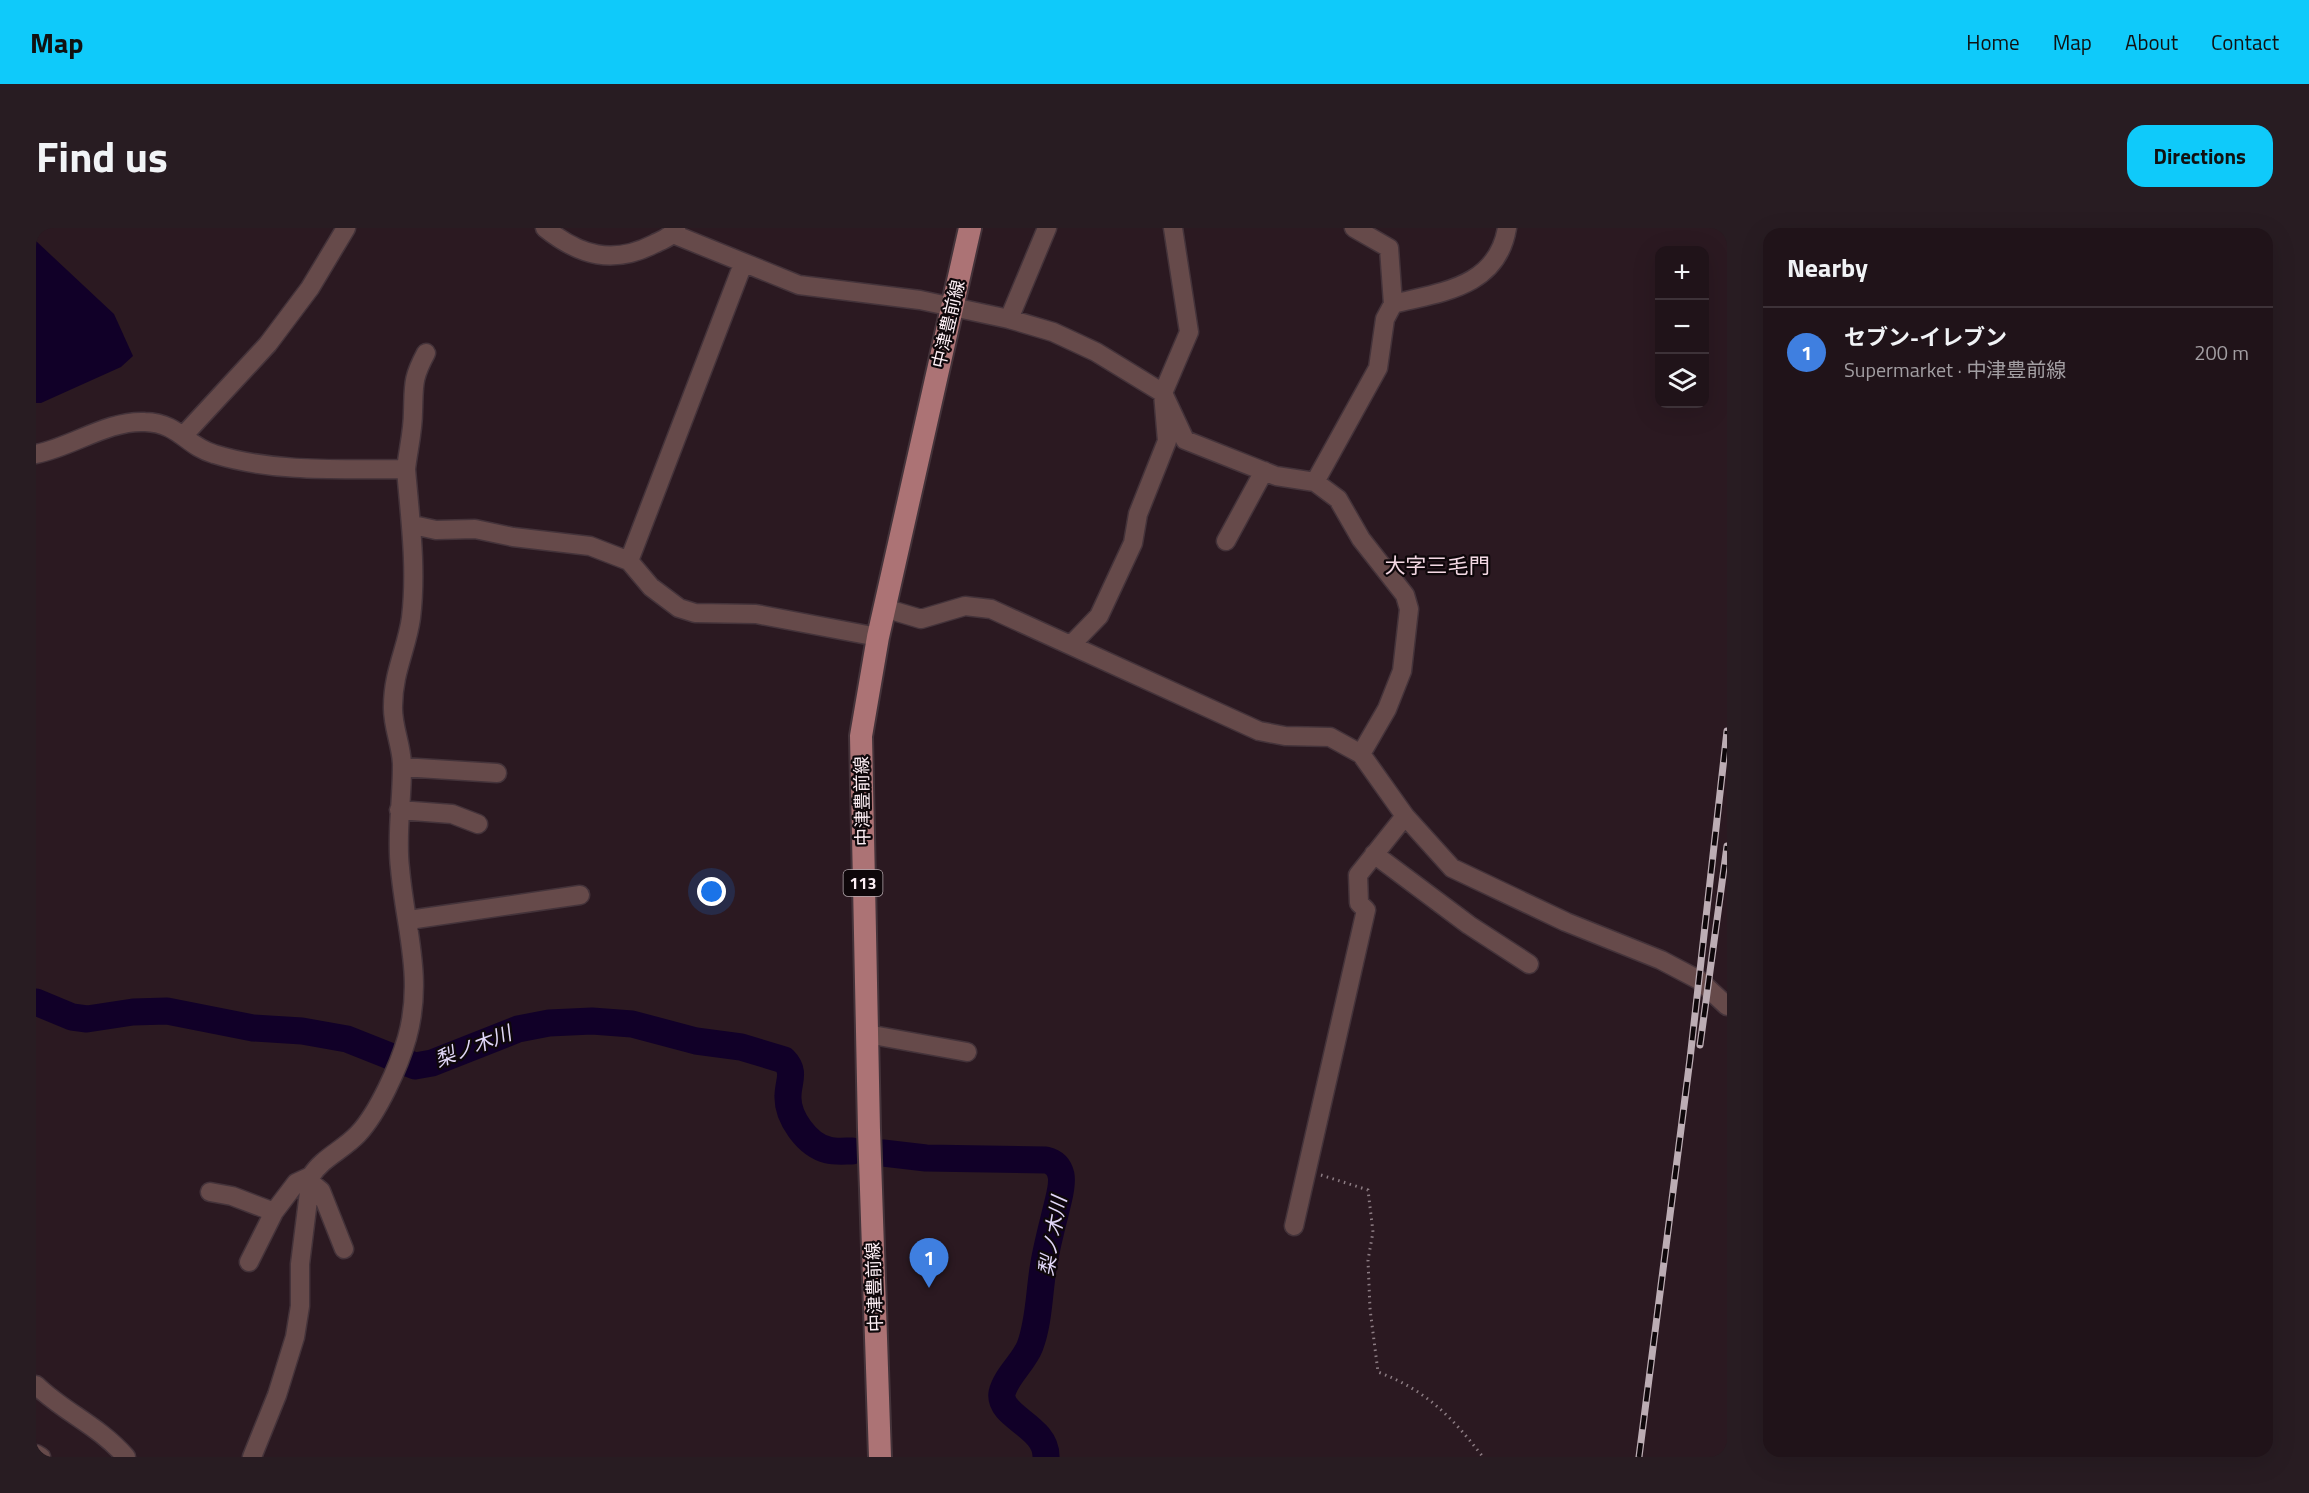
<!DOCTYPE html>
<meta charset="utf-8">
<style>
:root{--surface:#201319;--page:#281c22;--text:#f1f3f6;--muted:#a29ea2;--line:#3d3238;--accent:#0fcafa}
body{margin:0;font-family:"Titillium Web","Noto Sans JP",sans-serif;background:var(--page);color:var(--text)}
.controls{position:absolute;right:18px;top:18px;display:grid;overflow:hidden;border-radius:12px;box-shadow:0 6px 24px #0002}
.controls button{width:54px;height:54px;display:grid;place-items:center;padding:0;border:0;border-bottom:2px solid var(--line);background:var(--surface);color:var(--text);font:30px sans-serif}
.you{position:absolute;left:676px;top:664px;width:21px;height:21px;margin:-15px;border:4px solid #fff;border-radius:50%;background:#1a73e8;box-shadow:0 0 0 9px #1a73e833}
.badge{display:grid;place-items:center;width:39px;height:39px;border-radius:50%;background:var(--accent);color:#fff;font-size:20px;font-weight:700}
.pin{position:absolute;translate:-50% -50px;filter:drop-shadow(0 2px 3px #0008)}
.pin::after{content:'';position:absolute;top:32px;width:21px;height:18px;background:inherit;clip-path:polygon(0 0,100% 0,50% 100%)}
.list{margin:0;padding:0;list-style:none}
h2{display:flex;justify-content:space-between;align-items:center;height:78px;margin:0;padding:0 24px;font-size:26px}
h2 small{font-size:20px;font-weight:400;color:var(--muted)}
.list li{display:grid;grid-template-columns:39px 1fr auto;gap:18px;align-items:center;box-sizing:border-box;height:90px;padding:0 24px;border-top:2px solid var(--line)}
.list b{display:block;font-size:22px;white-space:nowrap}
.list p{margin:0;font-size:20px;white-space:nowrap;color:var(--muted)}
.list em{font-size:20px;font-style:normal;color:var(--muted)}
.icon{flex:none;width:33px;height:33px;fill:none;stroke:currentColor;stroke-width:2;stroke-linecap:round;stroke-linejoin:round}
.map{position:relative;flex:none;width:1691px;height:1229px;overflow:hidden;border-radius:18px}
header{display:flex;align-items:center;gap:36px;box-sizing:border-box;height:84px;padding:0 30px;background:var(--accent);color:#111}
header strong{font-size:28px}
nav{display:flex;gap:33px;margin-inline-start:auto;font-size:21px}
.intro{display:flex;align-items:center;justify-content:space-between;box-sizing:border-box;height:144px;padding:0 36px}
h1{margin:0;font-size:42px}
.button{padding:15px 27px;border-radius:18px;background:var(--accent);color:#111;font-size:21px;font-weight:700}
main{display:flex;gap:36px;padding:0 36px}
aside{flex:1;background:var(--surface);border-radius:18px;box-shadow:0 6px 24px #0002}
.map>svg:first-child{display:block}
.water{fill:#110028}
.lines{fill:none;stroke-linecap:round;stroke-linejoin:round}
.river{stroke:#110028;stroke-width:27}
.minor-casing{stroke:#44333a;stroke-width:21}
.major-casing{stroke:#44333a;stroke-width:26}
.path{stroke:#8c7c83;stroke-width:3;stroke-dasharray:1.5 4.5;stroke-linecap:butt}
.minor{stroke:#664a4a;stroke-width:18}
.major{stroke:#ac7375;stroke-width:22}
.rail-casing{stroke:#bcadb4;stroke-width:7}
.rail{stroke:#0e070a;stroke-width:4.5;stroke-dasharray:14;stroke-linecap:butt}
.labels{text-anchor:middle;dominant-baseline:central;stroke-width:4.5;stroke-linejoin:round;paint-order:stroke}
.shield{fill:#0e070a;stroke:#b5a9ae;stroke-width:1.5}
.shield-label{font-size:16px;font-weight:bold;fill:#fdeff5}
.street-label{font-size:18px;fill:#fdeff5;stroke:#0e070a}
.water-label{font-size:20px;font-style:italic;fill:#e2d8f9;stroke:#0e070a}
.quarter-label{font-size:21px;fill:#f3d8e3;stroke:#0e070a}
</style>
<header>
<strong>Map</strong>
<nav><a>Home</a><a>Map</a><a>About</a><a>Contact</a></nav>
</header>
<div class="intro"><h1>Find us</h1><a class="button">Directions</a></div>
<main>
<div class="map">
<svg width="1691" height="1229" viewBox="0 0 1691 1229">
<rect width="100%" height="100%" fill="#2b1921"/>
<path class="water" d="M0,13L78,86L97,128L85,139L5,175H0Z"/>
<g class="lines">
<path class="river" d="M0,774L36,789L51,791L97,784L131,783L217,800L266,803L311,811L379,838L396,835L482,801L513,795L556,793L596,796L660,813L705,819L748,832C760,844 752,854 752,868C751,889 771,917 792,922C799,924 809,923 816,923
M847,925L890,930L1010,932C1018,934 1023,938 1025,947C1027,957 1023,969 1021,978C1016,999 1010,1020 1007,1041C1003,1066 1003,1094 994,1118C988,1134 970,1148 966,1165C962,1189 1011,1198 1010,1229"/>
<defs>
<path id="minor" d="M509,0C544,28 577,37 618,16C626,12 636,9 640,0
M637,6L763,57L884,72L973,91L1017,104L1060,124L1127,165L1149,212L1240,248L1279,254L1302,271L1325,311L1369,367L1373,381L1366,443L1351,481L1325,526
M1357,76C1404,64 1461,60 1471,0
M973,91L1011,0
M147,208L232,116L274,60L310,0
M0,226C36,219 72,192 109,194C143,195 150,218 178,226C239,245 307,241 370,241C374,290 381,340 375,390C371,420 357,444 357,478C356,499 367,520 366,540C366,574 360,607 364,640C369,699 388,750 371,810C363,838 342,885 322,906C307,922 286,930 275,948L264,1036V1078L259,1109L241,1167L216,1229
M370,241C372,223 377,203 377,184C378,157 376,151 390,125
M1279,254L1342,140L1349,91L1357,76L1353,20L1318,0
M377,297L400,302L439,301L477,309L554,318L593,333L615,359L643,380L659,385L720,386L842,409
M1190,313L1228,243
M593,333L707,36
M848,380L885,391L929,378L955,381L1223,503L1249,508L1294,509L1325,526L1369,588L1416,640L1530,694L1625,732L1663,752L1691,778
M1035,417L1063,388L1097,315L1102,286L1131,213L1127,165L1153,104L1137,0
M366,539L461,545
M363,582L416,586L442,596
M1338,626L1433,697L1493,736
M373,692L544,667
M831,806L931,824
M274,954L285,963L308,1021
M174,964L196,968L238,984L260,955L275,948
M1258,998L1330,682L1323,675L1322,647L1369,588
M213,1034L238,984
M0,1157C29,1185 62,1197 90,1229
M0,1226L5,1229"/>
<path id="major" d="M844,1229L833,902L825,508L842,409L934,0"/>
</defs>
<use href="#minor" class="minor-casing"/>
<use href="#major" class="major-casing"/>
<path class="path" d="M1285,947L1332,962L1337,1004L1332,1032L1334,1081L1342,1144C1390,1162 1416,1189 1447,1229"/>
<use href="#minor" class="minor"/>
<use href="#major" class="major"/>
<defs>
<path id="rail" d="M1664,817L1691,618
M1603,1229L1654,831L1691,503"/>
</defs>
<use href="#rail" class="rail-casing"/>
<use href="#rail" class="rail"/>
</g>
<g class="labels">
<rect class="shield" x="807.5" y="642" width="39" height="26" rx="4.5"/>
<g class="shield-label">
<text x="827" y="655">113</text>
</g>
<g class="street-label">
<text transform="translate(912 96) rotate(-77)">中津豊前線</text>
<text transform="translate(826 573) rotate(-91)">中津豊前線</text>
<text transform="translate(838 1059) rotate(-92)">中津豊前線</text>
</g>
<g class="water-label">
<text transform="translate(437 818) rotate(-21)">梨ノ木川</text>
<text transform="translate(1016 1008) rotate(-80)">梨ノ木川</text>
</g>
<g class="quarter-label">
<text x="1401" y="337">大字三毛門</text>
</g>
</g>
</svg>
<div class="controls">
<button>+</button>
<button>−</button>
<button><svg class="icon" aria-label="layers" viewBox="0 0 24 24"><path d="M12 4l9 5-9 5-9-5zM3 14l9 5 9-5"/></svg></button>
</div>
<div class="you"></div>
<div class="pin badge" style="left:893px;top:1060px;background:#3f7fe0">1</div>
</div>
<aside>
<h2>Nearby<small></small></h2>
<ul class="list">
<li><span class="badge" style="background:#3f7fe0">1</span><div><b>セブン-イレブン</b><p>Supermarket · 中津豊前線</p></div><em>200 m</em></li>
</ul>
</aside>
</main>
